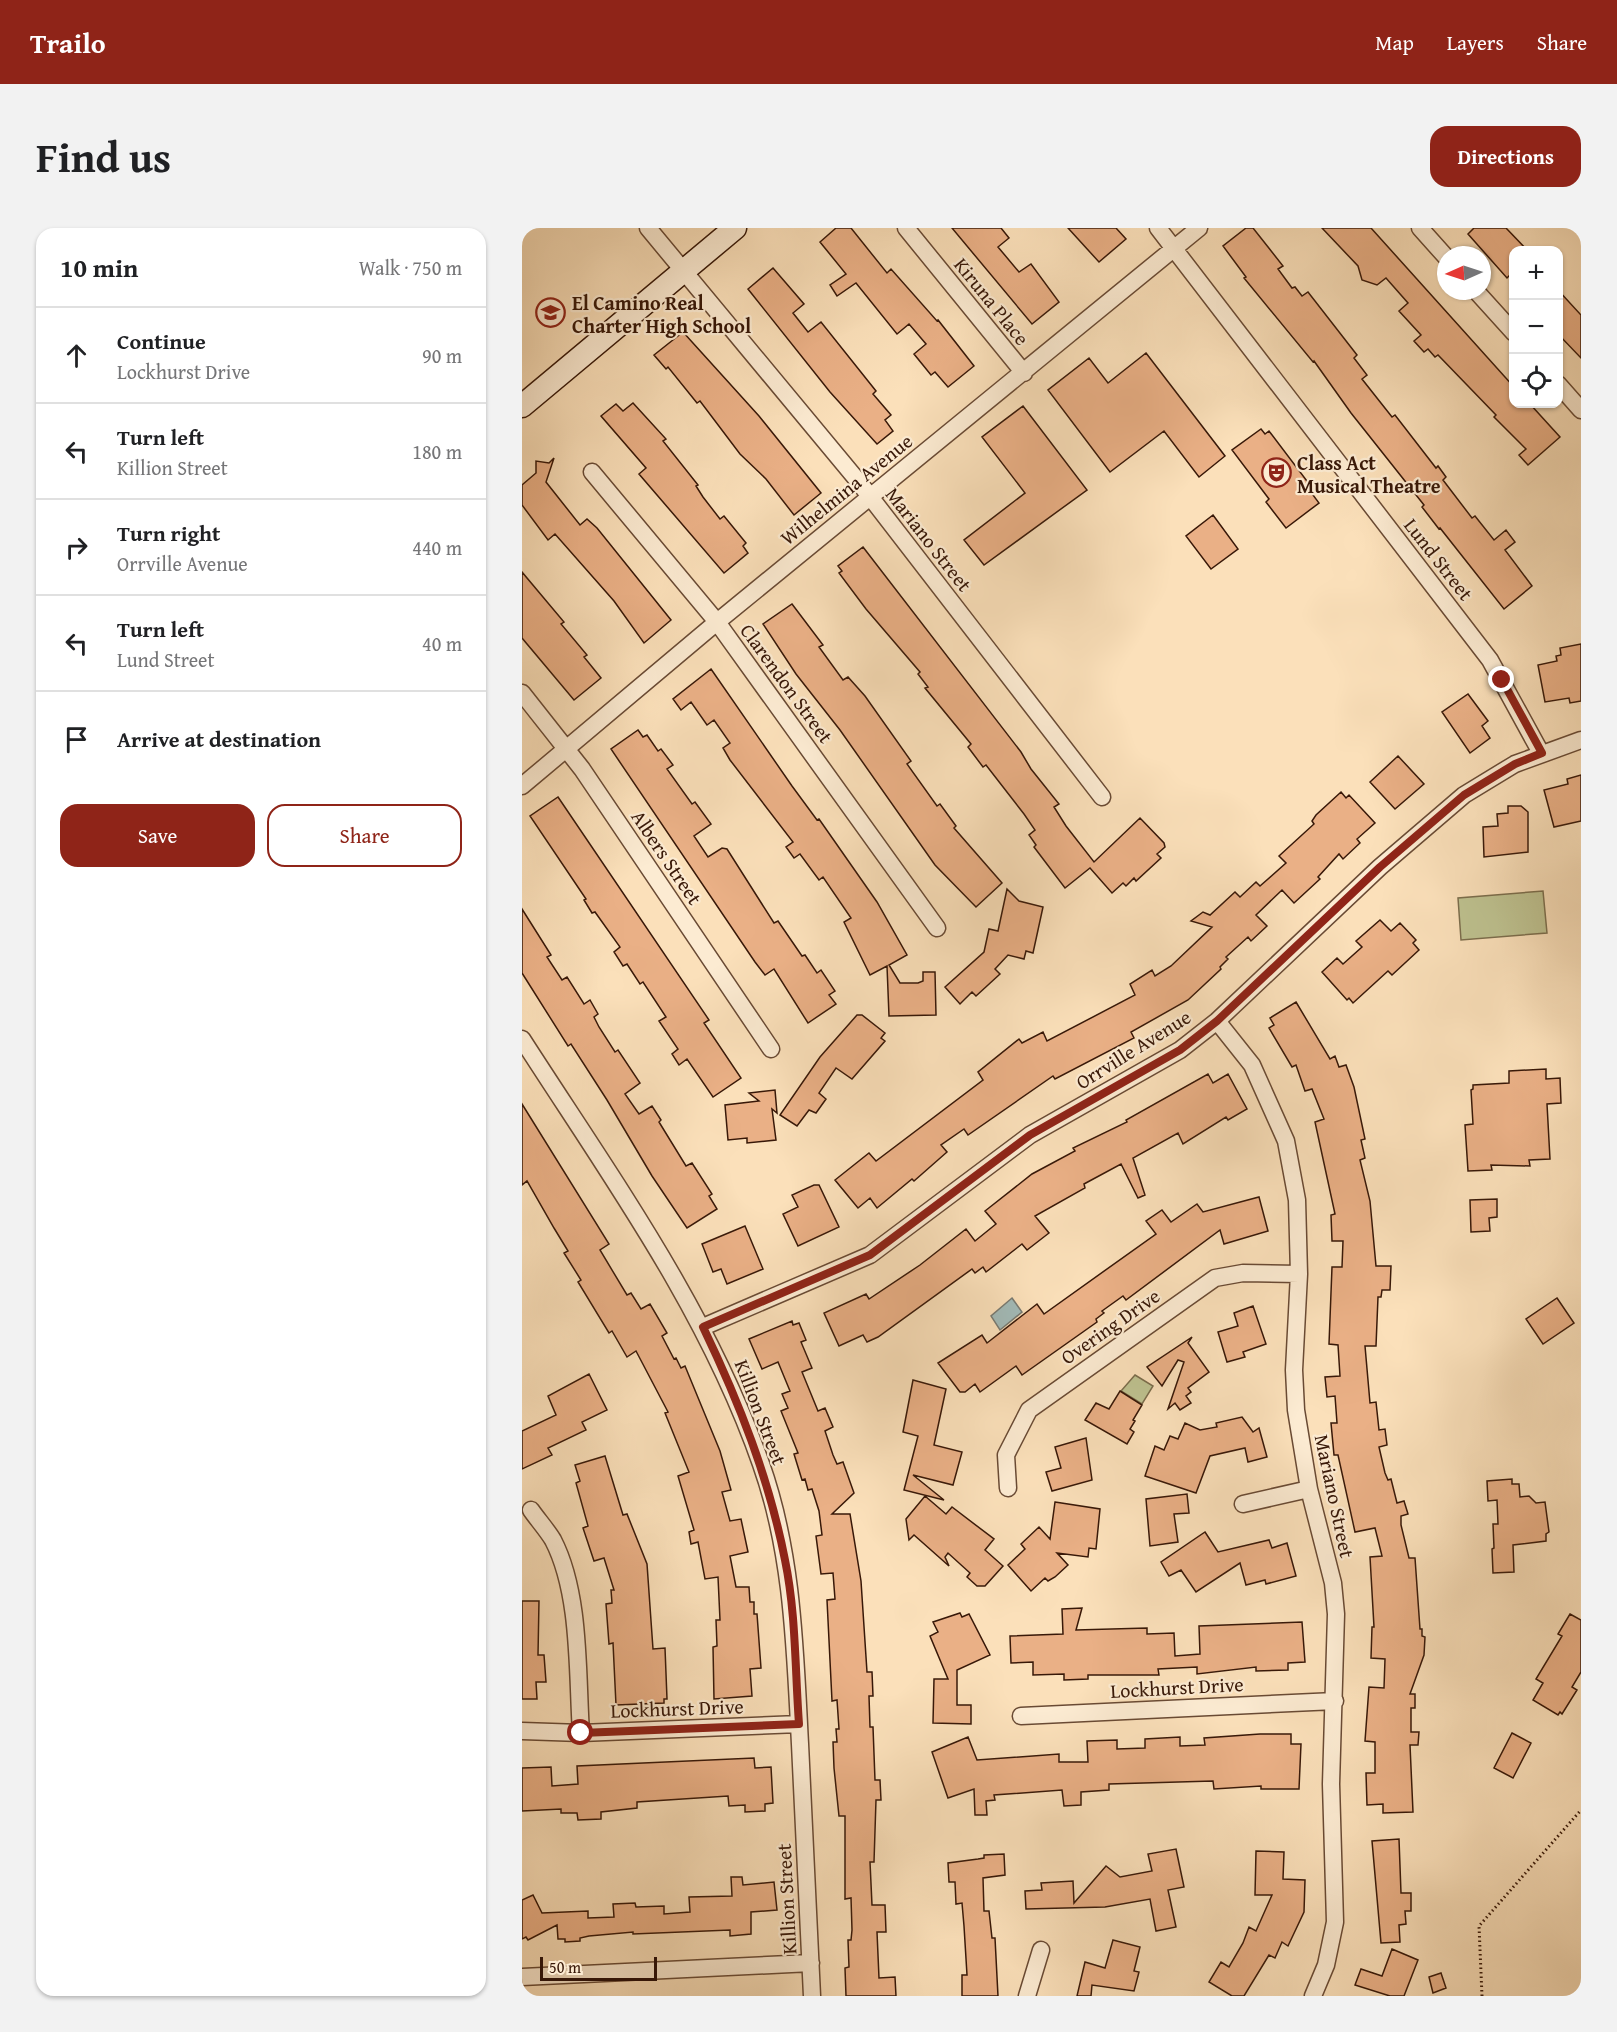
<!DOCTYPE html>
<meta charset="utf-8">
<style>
:root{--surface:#fff;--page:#f2f2f2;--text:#202124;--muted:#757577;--line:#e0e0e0;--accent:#8f2418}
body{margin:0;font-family:"Gentium Book Plus",serif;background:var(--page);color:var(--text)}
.controls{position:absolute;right:18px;top:18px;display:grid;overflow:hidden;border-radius:12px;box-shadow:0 2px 4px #0004}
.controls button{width:54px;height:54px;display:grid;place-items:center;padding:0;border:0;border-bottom:2px solid var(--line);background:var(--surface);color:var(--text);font:30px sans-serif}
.compass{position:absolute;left:915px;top:18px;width:54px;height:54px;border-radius:50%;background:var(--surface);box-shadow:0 2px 4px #0004;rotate:267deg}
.scale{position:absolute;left:18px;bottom:15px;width:117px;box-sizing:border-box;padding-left:6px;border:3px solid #381808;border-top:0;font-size:16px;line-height:21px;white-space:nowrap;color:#381808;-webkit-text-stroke:4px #fcebd2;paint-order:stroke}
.stop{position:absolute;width:18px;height:18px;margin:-14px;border:4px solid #8f2418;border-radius:50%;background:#fff}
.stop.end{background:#8f2418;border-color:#fff;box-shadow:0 2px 6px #0008}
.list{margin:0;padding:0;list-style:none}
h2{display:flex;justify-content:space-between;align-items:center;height:78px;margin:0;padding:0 24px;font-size:26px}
h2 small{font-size:20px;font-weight:400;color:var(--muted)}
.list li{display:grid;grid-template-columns:39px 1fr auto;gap:18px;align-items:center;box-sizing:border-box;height:96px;padding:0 24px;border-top:2px solid var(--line)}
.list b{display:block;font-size:22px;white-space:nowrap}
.list p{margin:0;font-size:20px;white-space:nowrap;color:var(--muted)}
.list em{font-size:20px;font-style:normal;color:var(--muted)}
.actions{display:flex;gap:12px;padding:18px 24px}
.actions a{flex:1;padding:14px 0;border:2px solid var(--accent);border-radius:18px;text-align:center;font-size:21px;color:var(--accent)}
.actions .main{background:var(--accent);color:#fff}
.icon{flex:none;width:33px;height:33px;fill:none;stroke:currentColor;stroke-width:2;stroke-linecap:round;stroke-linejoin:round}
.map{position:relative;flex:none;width:1059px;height:1768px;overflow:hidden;border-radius:18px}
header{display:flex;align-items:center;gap:36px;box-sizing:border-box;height:84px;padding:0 30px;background:var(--accent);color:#fff}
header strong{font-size:28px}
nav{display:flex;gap:33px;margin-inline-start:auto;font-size:21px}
.intro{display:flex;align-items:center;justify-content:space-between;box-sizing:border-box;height:144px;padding:0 36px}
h1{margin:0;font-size:42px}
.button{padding:15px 27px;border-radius:18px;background:var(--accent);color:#fff;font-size:21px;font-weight:700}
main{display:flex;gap:36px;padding:0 36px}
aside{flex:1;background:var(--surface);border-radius:18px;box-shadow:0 2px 4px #0004}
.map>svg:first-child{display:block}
.green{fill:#bec290;stroke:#7b6d4c;stroke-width:1.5}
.water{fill:#a2bbb9;stroke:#787a72;stroke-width:1.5}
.building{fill:#eab086;stroke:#381808;stroke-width:1.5}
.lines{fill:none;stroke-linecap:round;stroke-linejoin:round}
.minor-casing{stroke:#694a34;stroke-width:19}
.secondary-casing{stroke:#381808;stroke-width:25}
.path{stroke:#381808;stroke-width:3;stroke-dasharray:1.5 3;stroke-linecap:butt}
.minor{stroke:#fcebd2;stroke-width:16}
.secondary{stroke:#fcebd2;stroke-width:22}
.route{stroke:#8f2418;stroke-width:8}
.labels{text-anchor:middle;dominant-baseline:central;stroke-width:4.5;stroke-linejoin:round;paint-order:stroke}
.street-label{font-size:20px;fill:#381808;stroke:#fcebd2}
.poi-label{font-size:20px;font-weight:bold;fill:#381808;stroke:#fcebd2;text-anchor:start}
</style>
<header>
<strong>Trailo</strong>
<nav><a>Map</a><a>Layers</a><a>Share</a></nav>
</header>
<div class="intro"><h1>Find us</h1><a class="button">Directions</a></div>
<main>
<aside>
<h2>10 min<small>Walk · 750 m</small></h2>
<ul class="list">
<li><svg class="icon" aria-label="ahead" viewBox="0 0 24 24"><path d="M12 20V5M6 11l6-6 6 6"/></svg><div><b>Continue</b><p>Lockhurst Drive</p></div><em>90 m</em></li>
<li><svg class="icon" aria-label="left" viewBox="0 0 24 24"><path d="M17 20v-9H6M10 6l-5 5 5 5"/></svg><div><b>Turn left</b><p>Killion Street</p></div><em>180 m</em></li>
<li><svg class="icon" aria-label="right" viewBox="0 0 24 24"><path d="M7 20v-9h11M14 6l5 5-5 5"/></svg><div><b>Turn right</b><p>Orrville Avenue</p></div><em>440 m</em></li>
<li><svg class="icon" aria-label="left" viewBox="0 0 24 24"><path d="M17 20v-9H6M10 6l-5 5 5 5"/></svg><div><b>Turn left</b><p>Lund Street</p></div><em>40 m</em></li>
<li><svg class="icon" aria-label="arrive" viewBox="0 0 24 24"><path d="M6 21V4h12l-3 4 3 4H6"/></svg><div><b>Arrive at destination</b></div></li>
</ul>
<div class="actions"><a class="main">Save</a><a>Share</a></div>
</aside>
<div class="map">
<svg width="1059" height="1768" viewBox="0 0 1059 1768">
<rect width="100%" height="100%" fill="#fbe0ba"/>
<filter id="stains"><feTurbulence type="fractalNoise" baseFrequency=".00333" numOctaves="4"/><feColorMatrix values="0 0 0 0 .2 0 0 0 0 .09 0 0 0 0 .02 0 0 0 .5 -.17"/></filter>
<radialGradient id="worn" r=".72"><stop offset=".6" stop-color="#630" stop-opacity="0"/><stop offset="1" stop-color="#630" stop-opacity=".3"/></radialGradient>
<path class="green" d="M1021,663L1025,705L939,712L936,670Z
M613,1147L631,1158L620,1176L599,1163Z"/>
<path class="water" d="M490,1070L500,1084L478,1102L469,1088Z"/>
<path class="building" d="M314,0H329L365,45L369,41L415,93L416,92L452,138L426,159L413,144L409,147L392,126L404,116L387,96L375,106L334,55L315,68L308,57L324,46L298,14Z
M430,0H479L487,10L476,19L497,44L509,36L537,74L510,96Z
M546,0H594L604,11L577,34Z
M724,0H731L761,38L756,41L770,60L773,59L780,68L786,64L835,127L832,130L845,147L840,151L870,189L873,187L914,240L916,238L924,249L921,252L950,290L953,288L972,312L984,302L993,314L983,322L1010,358L982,381L918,300L917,301L900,279L902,277L829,185L792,133L791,134L722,50L724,49L701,18Z
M800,0H849L992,159V176H1008L1038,209L1006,237L997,227L1004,221L972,189L974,187L916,127L913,129L906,121L902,124L892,113L899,107L877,83L886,75L864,50L855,57L840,52L836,38Z
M952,0H984L1005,22H992V43L985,50L946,6Z
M251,40L282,76L271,85L286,104L299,94L354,163L351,166L369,187L363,192L371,203L355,216L308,164L226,61Z
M1036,62L1059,87V130L1036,106Z
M161,104L237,188L299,265L272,287L244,251L218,226L178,173L175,175L146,139L144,141L132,127Z
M624,125L703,228L677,249L642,203L588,244L526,162L567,130L586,155Z
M111,175L144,211L141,213L176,257L174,258L181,269L198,291L202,288L224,315L221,318L226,325L202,345L117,246L124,240L79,188L94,176L101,183Z
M501,178L565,262L462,337L442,312L503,265L460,209Z
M739,201L743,206L747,203L791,261L788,263L797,275L764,300L744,274L747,271L710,222Z
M32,230L24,254L58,297L65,291L75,300L149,392L122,415L92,373L33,306L26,312L0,277V257L14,245V233L27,235Z
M691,287L716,321L689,341L664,308Z
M341,319L499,524L509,541L537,576L532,579L544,598L572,634L618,590L642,615L643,619L635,626L639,630L614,653L612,650L604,658L601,655L590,665L568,640L543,660L512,619L514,617L507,607L513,602L502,586L464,537L461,539L446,519L449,516L403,460L406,459L396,446L398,444L344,381L317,345L320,343L316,338Z
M0,344L42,394L39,396L65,427L62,429L79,450L52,472L0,410Z
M270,376L301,417L297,419L321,452L326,449L343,468L389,533L385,536L415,578L418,576L434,598L432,600L480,655L454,679L413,637L318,502L274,446L241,396Z
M1059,416V473L1048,475L1047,470L1023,474L1016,437L1035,433L1034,428L1039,427L1038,420Z
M189,441L270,558L295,592L297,591L355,674L385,727L367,737L378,755H396L401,753V744H413L414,787L367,788L365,738L348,747L322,694L329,690L301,649L297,652L278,626L272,630L264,619L271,614L208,532L201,520L208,515L192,492L185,497L169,474L159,482L151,471Z
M946,466L966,493L960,498L968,510L948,525L920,484Z
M116,502L121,509L125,507L136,523L139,521L151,537L145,541L170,576L173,574L189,596L172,608L186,629L200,620L205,621L252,695L256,693L280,728L283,727L295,745L299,742L313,763L307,767L314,776L286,795L252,741L243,747L233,734L89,521Z
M876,528L902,556L873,581L848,554Z
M1059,547V593L1032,599L1022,562L1046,556L1045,551Z
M819,564L824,570L827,567L853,595L835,611L838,615L821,631L817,626L796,649L798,651L772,675L760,662L734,687L745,698L729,713L726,709L704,729L706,731L698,739L699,741L666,772L609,804L612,810L533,851L531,848L446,907L442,901L419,917L425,924L392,953L390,951L355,980L348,970L336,980L313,952L347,925L354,933L461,852L456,844L497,811L500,815L521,804L525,813L613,767L608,756L630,742L633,748L649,738L690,699L669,693L681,684L688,687L713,664L718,669L734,654L738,658L764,635L757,628L792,596L790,593L794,587Z
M36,569L187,792L182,795L219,850L191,869L165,831L157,837L150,826L156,821L137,793L144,789L121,754L118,756L105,736L101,738L92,724L98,719L73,684L70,685L62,672L64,671L8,588Z
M986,578H999L1006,584V624L962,629L961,599L976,598L975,586L986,585Z
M485,661L497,673L521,679L511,725L504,723L502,731L486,727L473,741L478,746L454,768L450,764L438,776L423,759L462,724L467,701L476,703Z
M0,681L29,727L25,729L40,752L45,749L62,776L68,772L76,786L72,789L77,799L93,824L96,822L118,855L103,866L117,886L130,878L139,892L137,894L164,938L170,935L190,966L187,968L195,981L165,1000L130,948L85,872L49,816L46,818L0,745Z
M858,692L869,703L878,695L894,712L891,715L897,722L870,747L866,743L831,775L827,770L825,772L800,744L815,730L821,736L840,719L834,713Z
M774,774L808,831L813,828L817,839L824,837L832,859L843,911L839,912L843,930L838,932L848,973L854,1038H869L868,1062H860L859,1069H856L854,1118H843L848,1175L854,1174L857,1202L863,1201L865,1217L857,1219L863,1245L866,1252L869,1251L875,1275L882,1273L886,1286L879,1288V1297L887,1330H893L898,1401H900V1408L903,1409L902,1427L888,1466H893V1480H889V1504H897L896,1517H888L891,1584L861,1585V1576L845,1577L844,1545H853V1514L843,1513L847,1459L862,1460L863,1431L849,1430L850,1399H852L848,1329L860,1328L853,1300L833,1304L816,1227H812L809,1195H815L813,1168L805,1169L803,1149L818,1148L816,1117L807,1116L810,1039H820L821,1013H810L809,987L813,986L793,894L802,891L790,861L783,863L774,837L770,839L747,800L752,797L748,790Z
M335,787H340L363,805L359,810L363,813L330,851L314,840L297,865L304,871L294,885L287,882L275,898L258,887L298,829Z
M1024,841V851L1038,850L1039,875L1025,876L1028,931L1007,932L1008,938L969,937L970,942L946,943L943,897L951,896L949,862L951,861V857L987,855V843Z
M686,846L691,855L706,846L725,881L706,892L704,889L661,916L656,905L611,930L623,967L616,970L599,936L562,956L563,960L513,988L527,1005L505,1022L500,1016L464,1044L461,1039L453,1045L450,1041L356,1109L345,1114L341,1107L317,1118L302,1085L344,1066L347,1071L398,1037L444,1001L453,1013L474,996L463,983L510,946L553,923L551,920L605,894L604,892Z
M253,862L255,885L250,881L254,912L225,915V910L206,912L203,877L237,873L227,865Z
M0,876L87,1016L78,1022L105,1067L109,1065L119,1081L128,1076L145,1105L140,1108L152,1131L154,1130L159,1140L163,1138L198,1223L209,1262L200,1264L208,1293L219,1291L226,1324L208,1328L214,1359H227L228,1374H232V1386H235L239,1440L228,1441L230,1468L192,1471L191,1419L195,1418L194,1392H198L196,1349L183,1351L176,1314L169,1316L167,1304L172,1302L156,1248L167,1244L143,1185L146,1184L114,1123L105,1129L90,1103L87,1105L56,1054L59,1052L42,1025L46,1023L32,1000L5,953L0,957Z
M292,957H297L317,999L276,1018L261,986L276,979L270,967Z
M737,969L746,1003L702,1016L698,1002L604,1072L601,1068L580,1083L582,1085L574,1091L575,1094L500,1147L494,1138L458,1164L453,1156L443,1164H438L416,1135L460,1107L465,1115L515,1076L522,1086L634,1006L624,993L640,982L649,994L675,976L681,984Z
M975,971V989L967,990L968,1003L949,1004L948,972Z
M223,998L241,1041L205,1056L199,1041L191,1044L180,1016Z
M1035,1070L1052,1095L1021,1116L1004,1091Z
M731,1078L744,1116L721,1124L723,1129L705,1134L696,1104L716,1098L712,1085Z
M270,1093L271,1097L277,1095L284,1112L279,1114L290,1140L280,1144L296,1183L303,1180L311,1199L303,1203L311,1227L315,1236L321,1234L332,1265L310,1286H328L339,1353L345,1444H350L351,1468H347L348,1499H351L353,1552H358L359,1572H354L352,1634H348L350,1677H363L364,1704H355L357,1750L373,1749L374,1768H324L323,1740L327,1739L326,1712H329L330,1702L329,1670L323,1671V1588H317L312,1540L311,1514H315L314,1501H317L315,1472L310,1473L305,1372L313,1371L311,1345L299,1346L294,1308L300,1307L297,1283L290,1261L286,1262L283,1251L280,1252L272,1226L276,1225L259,1183L266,1180L260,1166L268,1163L256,1134L240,1141L227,1111Z
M670,1109L666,1115L687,1144L666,1160L669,1164L664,1168L669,1175L658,1182L653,1175L646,1181L662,1134L656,1132L640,1158L625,1139Z
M67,1146L85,1182L60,1194L64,1202L26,1220L30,1227L0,1241V1203L34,1187L26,1168Z
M391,1152L424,1161L412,1217L440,1224L431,1257L391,1247L422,1272L382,1262L396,1208L381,1204Z
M598,1163L620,1177L611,1192L613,1193L608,1201L612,1204L605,1216L563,1192L574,1175L587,1181Z
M720,1189L731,1204L737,1200L745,1229L726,1234L723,1220L688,1228L674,1265L623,1248L633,1218L642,1222L648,1208L656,1211L663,1195L678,1202L695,1199L694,1195Z
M564,1210L570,1252L530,1263L524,1244L539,1240L533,1219Z
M83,1228L101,1287L105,1286L125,1336L131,1421L143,1420L145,1471H142V1475L94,1477L91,1415L87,1416L84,1376L90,1375L89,1362H92L82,1330L72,1333L61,1300L66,1298L54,1255L58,1253L53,1237Z
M990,1251V1256H997L998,1269L1007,1268L1014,1275L1023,1274L1027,1304L1024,1306V1313L991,1317L992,1344L971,1345L970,1321L972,1320L971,1296H976L975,1272L966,1273L965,1253Z
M665,1266L667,1285L652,1286L656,1314L628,1318L624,1271Z
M403,1268L424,1286L430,1279L472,1311L463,1322L481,1338L463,1358H455L445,1349L448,1345L426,1325L423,1329L427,1338L392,1307L387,1312L384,1291Z
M533,1274L578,1281L574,1321L567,1320L566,1329L535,1325L546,1337L533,1349L526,1353L523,1350L509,1363L486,1337L503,1321L499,1316L517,1299L528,1311Z
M683,1304L696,1324L747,1312L750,1320L765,1315L774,1348L744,1356L743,1352L724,1357L718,1335L674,1364L659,1342L647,1348L639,1334Z
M0,1373H17L16,1427H22L24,1454H14L15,1471H0Z
M560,1380L554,1402L625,1400V1406L652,1405L653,1428L678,1426L677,1398L780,1394L783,1434L766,1435V1442L734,1443V1439L675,1446V1439L636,1441L637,1447H566V1451L542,1452V1446L511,1447V1434L489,1435L488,1408L541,1406L540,1381Z
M438,1385L440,1389L447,1386L468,1427L435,1442V1477H449V1496L411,1495L412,1451H426L408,1408L416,1404L411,1394Z
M1048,1386L1059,1392V1444L1050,1459L1055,1462L1040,1486L1038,1484L1036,1487L1011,1472L1021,1455L1014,1451L1040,1408L1036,1406Z
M990,1505L1009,1515L991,1550L972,1540Z
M738,1506H769V1516H779L777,1561H739V1558L692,1561L691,1553L587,1556V1562L559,1564V1577L542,1578L540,1562L472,1567L473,1572L464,1573L465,1587H453L452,1561L426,1570L410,1524L446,1509L455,1532L537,1526V1534H566L565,1513L595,1512V1521L623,1520V1511L658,1509V1518L683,1517L682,1510Z
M232,1530L233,1540L249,1539L251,1575L243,1576V1583L223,1584V1577L207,1578L206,1568L115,1574V1580L79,1584V1591L56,1592L55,1585H39V1581L0,1583V1540L29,1539L30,1558L56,1556L55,1538Z
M877,1611L879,1665H889V1683H883L884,1696L877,1697L878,1714L859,1715L850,1613Z
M654,1621L662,1659L646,1662L654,1699L634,1703L628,1671L583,1679L504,1681L503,1663L520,1662L519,1655L551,1653L552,1675L584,1638L598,1649L630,1643L626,1626Z
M734,1623L762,1624L761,1651L783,1652L782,1684L766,1718L760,1714L753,1730L747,1727L722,1768H710L687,1754L699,1734L707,1739L721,1715L727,1699L734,1703L750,1667H733Z
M482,1626L483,1647L461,1650L462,1683H467L470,1710H473L476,1768H440V1747H445L442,1698L440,1675L434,1676L433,1654H427L426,1635L456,1631L462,1630V1627Z
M209,1649H220L221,1657L252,1654L255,1682L229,1684V1706L208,1708V1702L111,1706V1704L67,1708L58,1710V1713L43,1714V1711H36L35,1697L6,1712L4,1709L0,1711V1672L11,1667L20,1685L66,1683V1690L92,1689L91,1676L113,1675L114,1679L142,1678V1686L168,1684L167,1669L210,1668Z
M591,1712L618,1719L612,1743L617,1744L612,1763L570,1757L569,1768H555L563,1734L583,1740Z
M870,1721L896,1732L882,1768H868L833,1757L839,1741L860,1748Z
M919,1745L924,1760L911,1765L907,1749Z"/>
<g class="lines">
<defs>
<path id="minor" d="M126,0L336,253L580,569
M384,0L502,145
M636,0L968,432L1019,525
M898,0L924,29
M954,63L992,105
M1036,156L1059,182
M70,244L195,394L415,700
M0,465L60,541L249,821
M0,558L195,394L677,0
M695,793L730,837L764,913L775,972L777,1046L772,1142L774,1182L787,1261L811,1355L814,1386L809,1556L813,1694L804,1737L791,1768
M0,811C88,948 185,1081 239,1236C271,1326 273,1422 278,1516C282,1600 286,1684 290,1768
M181,1099L348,1027L508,907L658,822L695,793L858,639L942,567L993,536L1059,512
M486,1260L484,1227L507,1182L693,1050L721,1045L777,1046
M721,1276L787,1261
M9,1282C16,1292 25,1302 31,1312C59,1366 55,1446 59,1505
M499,1488L813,1473
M0,1503L59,1505L277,1496
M0,1749L289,1735
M505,1768L519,1722"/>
<path id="secondary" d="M0,178L213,0"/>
</defs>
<use href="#minor" class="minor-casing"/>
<use href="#secondary" class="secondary-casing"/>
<path class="path" d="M960,1768L957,1698L1059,1582"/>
<use href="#minor" class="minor"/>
<use href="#secondary" class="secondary"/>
</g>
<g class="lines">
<path class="route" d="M59,1505L277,1496C273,1442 274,1385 263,1332C247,1250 217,1174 181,1099L348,1027L508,907L658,822L695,793L858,639L942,567L993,536L1020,525L980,452"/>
</g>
<defs>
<symbol id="school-ring" viewBox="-11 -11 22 22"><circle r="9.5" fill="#fcebd2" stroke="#8f2418" stroke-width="1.5"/><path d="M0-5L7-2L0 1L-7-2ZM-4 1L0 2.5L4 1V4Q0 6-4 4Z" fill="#8f2418"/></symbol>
<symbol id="theatre-ring" viewBox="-11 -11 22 22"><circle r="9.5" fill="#fcebd2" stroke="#8f2418" stroke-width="1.5"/><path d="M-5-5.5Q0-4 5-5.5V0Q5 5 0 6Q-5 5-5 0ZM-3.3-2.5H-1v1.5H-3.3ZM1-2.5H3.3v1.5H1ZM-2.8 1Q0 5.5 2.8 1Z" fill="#8f2418"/></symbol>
</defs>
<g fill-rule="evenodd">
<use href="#school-ring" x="12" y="68" width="33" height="33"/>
<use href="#theatre-ring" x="738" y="228" width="33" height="33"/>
</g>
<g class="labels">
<g class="street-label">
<text transform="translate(470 73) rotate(51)">Kiruna Place</text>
<text transform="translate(324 261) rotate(-39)">Wilhelmina Avenue</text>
<text transform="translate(407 311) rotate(52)">Mariano Street</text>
<text transform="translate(917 331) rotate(52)">Lund Street</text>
<text transform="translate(265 455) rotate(54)">Clarendon Street</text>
<text transform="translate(145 629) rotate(56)">Albers Street</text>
<text transform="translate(611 821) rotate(-32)">Orrville Avenue</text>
<text transform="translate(588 1098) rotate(-35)">Overing Drive</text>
<text transform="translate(239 1184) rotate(69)">Killion Street</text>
<text transform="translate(813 1268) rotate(78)">Mariano Street</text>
<text transform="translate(655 1459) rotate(-3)">Lockhurst Drive</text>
<text transform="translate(155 1480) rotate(-2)">Lockhurst Drive</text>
<text transform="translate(264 1671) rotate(-93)">Killion Street</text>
</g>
<g class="poi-label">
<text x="50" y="74">El Camino Real<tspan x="50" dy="23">Charter High School</tspan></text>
<text x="775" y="234">Class Act<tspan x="775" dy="23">Musical Theatre</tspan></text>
</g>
</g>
<rect width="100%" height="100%" filter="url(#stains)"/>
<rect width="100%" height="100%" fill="url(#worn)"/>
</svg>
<div class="controls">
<button>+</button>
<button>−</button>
<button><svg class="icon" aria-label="locate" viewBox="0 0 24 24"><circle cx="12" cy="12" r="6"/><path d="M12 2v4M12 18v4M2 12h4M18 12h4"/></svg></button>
</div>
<svg class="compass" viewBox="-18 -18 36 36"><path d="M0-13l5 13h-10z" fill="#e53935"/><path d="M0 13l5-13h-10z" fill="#757577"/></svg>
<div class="scale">50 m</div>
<div class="stop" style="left:59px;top:1505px"></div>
<div class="stop end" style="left:980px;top:452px"></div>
</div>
</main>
